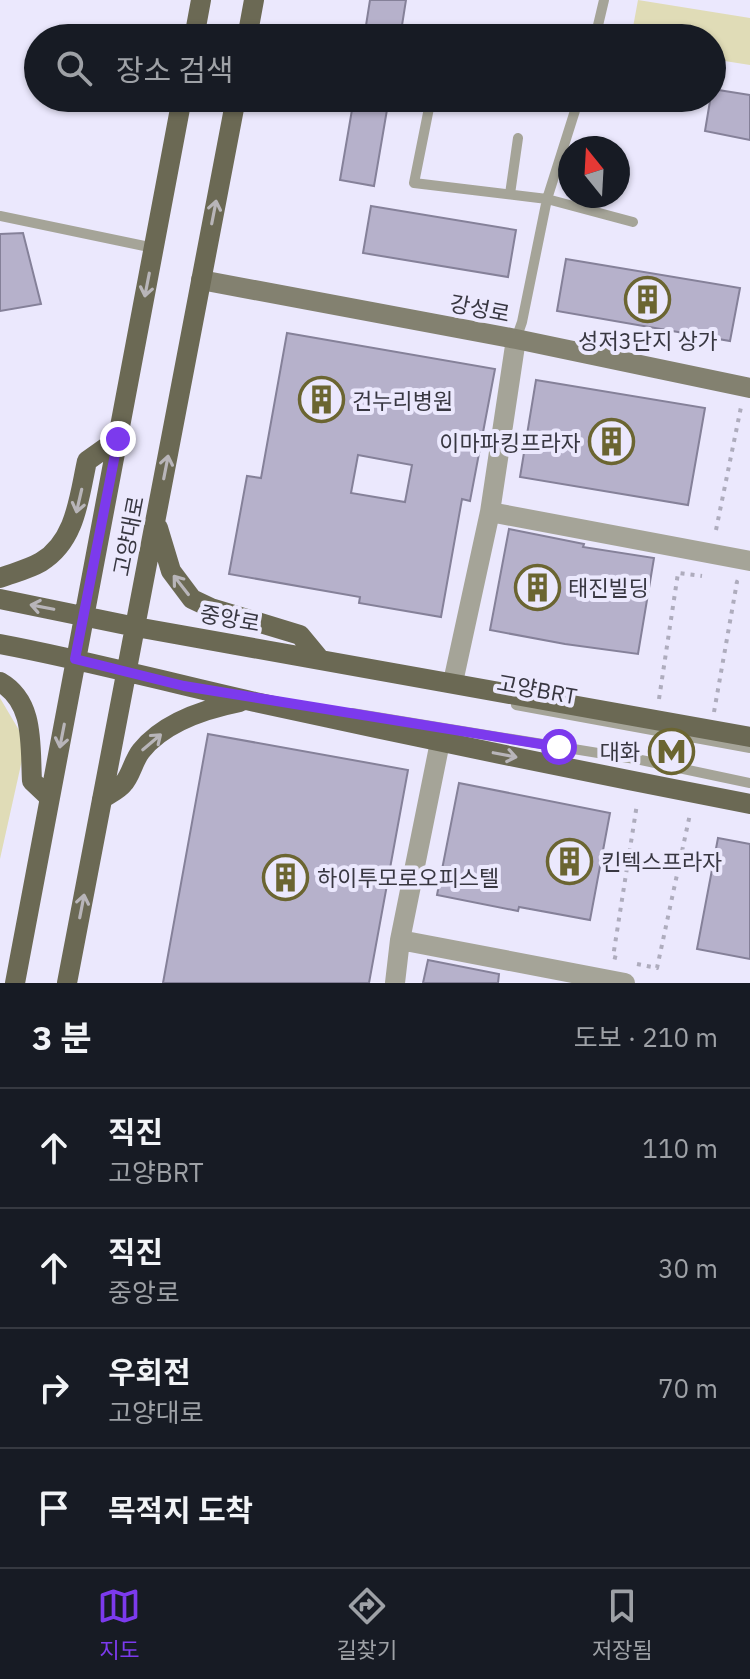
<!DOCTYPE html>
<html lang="ko">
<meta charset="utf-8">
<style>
:root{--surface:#171b24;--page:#242831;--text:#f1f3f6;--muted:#9ea1a6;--line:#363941;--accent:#7c3aed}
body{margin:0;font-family:"IBM Plex Sans","Noto Sans KR",sans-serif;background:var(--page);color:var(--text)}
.compass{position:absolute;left:558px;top:136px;width:72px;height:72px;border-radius:50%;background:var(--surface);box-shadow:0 2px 6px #0004;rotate:342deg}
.stop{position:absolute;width:24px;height:24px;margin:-18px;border:6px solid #7c3aed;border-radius:50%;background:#fff}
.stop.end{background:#7c3aed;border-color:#fff;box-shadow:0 2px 8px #0008}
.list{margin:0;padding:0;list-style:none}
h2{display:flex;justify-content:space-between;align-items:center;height:104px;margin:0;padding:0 32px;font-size:34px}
h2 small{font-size:26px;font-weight:400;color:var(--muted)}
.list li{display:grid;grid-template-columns:52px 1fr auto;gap:24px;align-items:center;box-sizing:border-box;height:120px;padding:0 32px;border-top:2px solid var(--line)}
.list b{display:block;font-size:30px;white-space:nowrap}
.list p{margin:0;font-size:26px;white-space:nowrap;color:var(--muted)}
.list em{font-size:26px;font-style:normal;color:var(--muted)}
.icon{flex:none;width:44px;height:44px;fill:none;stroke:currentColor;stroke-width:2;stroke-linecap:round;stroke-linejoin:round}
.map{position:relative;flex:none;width:750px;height:983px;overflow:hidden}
.search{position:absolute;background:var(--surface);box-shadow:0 2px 6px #0004;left:24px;right:24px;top:24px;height:88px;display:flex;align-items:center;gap:20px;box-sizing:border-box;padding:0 28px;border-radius:44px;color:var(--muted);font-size:30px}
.sheet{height:584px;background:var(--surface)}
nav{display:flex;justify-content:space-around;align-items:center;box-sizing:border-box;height:112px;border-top:2px solid var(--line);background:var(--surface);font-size:22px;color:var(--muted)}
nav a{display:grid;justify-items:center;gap:4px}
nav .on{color:var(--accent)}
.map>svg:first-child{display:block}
.green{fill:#e0dcb7}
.building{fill:#b6b1cb;stroke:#858199;stroke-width:2;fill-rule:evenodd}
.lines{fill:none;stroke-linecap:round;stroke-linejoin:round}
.path{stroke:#aeacbd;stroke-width:4;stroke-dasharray:4 6;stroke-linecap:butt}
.lane{stroke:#a5a498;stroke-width:10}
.street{stroke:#a5a498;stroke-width:20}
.secondary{stroke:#838170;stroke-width:20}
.primary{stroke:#6b6954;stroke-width:20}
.oneway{stroke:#b8b5b9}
.route{stroke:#7c3aed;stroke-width:10}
.labels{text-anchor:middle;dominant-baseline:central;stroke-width:8;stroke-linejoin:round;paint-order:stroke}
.street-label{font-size:22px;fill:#383741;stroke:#ebe8fd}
.poi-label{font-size:22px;fill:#383741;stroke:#ebe8fd;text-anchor:start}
</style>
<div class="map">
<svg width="750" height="983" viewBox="0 0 750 983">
<rect width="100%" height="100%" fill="#ebe8fd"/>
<path class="green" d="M638,0L750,18V65L712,59V38H631Z
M0,698L26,742L0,859Z"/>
<path class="building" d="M370,0H406L400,38H364Z
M712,89L750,95V140L705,131Z
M354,98H389L374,186L340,180Z
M371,206L516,230L508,277L363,253Z
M23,233L41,304L0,311V234Z
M566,259L740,288L730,341L557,311Z
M287,333L495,369L470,501L462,499L441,617L359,603L360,597L229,574L247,476L261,478ZM358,455L412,465L405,502L351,493Z
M536,380L705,408L688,505L520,477Z
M509,529L584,544L583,547L654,558L638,654L565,644L490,630Z
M208,734L408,770L369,983H163Z
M459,783L610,813L590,920L519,907L518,911L437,895Z
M718,838L750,844V959L697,949Z
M428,960L499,974L498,983H423Z"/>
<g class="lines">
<path class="path" d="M716,530L741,407
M659,699L678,573L702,576
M714,712L737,582L734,581
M617,958L613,957L637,804
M637,964L657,968L690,814"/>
<path class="lane" d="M595,38L604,0
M431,98L414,183L547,199L633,222
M510,194L518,138
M0,216L154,248
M516,339L522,322L547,199L579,98
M516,705L750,748
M352,713L641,760L750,783"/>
<path class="street" d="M490,512L750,561
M453,682L490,512L516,339
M400,940L625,983
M395,983L400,940L440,742"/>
<path class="secondary" d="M201,280L516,339L750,388"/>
<path class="primary" d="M194,38L201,0
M247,38L254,0
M158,528L171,571L192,599L211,608L300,635L319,658
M0,578C13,573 29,569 41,562C76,541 79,497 87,461L118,439
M0,599L136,627L750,737
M0,644C86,660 170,683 255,702C420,738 585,772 750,804
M0,682C35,702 30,745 32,781L50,798
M102,799C109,794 118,790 123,784C131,776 133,761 141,751C164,722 205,709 240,702
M15,983L182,98
M67,983L236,98"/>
</g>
<defs><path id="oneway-shaft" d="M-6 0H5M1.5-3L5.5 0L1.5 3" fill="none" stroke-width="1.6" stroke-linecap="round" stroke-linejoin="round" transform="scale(2)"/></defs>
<g class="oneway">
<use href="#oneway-shaft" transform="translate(214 212) rotate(-79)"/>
<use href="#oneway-shaft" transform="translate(147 285) rotate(101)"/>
<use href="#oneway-shaft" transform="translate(166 467) rotate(-79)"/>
<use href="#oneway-shaft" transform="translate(79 501) rotate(103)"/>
<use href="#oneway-shaft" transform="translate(181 585) rotate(-128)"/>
<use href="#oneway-shaft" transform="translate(42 607) rotate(-169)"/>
<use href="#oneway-shaft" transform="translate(62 736) rotate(101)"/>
<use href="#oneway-shaft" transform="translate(152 742) rotate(-40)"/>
<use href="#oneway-shaft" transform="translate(505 755) rotate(11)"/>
<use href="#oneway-shaft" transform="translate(82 906) rotate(-79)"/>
</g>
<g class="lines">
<path class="route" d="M118,439L75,659L184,686L559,747"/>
</g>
<defs>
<symbol id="building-ring" viewBox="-11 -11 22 22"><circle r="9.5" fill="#ebe8fd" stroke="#6b6531" stroke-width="1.5"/><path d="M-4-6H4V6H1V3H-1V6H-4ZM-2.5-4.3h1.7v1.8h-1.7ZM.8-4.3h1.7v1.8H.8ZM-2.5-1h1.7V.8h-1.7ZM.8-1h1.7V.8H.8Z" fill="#6b6531"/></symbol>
<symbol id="metro-ring" viewBox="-11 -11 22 22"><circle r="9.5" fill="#ebe8fd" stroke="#6b6531" stroke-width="1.5"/><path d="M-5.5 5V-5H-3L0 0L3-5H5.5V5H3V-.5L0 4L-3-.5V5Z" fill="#6b6531"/></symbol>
</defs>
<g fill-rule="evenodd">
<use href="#building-ring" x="622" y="274" width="51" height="51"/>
<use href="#building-ring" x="296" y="374" width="51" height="51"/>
<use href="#building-ring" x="586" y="416" width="51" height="51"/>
<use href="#building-ring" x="512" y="562" width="51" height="51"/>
<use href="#metro-ring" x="646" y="726" width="51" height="51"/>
<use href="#building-ring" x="544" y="836" width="51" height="51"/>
<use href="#building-ring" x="260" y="852" width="51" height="51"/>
</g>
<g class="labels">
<g class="street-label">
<text transform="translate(480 308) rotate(11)">강성로</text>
<text transform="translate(128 536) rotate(-79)">고양대로</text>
<text transform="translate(230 618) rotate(10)">중앙로</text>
<text transform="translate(537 689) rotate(10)">고양BRT</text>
</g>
<g class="poi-label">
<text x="648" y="340" text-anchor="middle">성저3단지 상가</text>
<text x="352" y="400">건누리병원</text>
<text x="581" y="442" text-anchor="end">이마파킹프라자</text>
<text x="568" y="587">태진빌딩</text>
<text x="640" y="751" text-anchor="end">대화</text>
<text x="601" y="861">킨텍스프라자</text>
<text x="317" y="877">하이투모로오피스텔</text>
</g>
</g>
</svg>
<svg class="compass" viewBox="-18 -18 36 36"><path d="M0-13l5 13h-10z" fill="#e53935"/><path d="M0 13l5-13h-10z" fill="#9ea1a6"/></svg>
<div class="stop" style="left:559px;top:747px"></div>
<div class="stop end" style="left:118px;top:439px"></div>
<div class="search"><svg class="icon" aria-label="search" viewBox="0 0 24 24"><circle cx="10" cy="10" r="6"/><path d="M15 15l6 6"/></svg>장소 검색</div>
</div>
<section class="sheet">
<h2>3 분<small>도보 · 210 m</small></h2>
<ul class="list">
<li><svg class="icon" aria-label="ahead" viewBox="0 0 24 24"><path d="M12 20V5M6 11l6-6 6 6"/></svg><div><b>직진</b><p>고양BRT</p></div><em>110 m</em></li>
<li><svg class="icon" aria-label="ahead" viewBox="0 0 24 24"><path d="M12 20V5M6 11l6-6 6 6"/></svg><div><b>직진</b><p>중앙로</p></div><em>30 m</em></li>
<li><svg class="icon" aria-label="right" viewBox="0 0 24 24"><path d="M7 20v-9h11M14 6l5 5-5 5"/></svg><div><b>우회전</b><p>고양대로</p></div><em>70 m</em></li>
<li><svg class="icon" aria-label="arrive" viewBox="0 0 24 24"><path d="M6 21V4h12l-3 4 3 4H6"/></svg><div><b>목적지 도착</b></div></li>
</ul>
</section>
<nav>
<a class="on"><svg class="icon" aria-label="map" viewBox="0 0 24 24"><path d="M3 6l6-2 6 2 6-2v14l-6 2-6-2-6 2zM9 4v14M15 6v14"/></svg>지도</a>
<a><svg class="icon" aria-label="directions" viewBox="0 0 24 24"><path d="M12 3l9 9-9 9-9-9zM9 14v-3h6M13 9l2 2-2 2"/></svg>길찾기</a>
<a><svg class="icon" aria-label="saved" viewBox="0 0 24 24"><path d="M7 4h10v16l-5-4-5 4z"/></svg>저장됨</a>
</nav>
